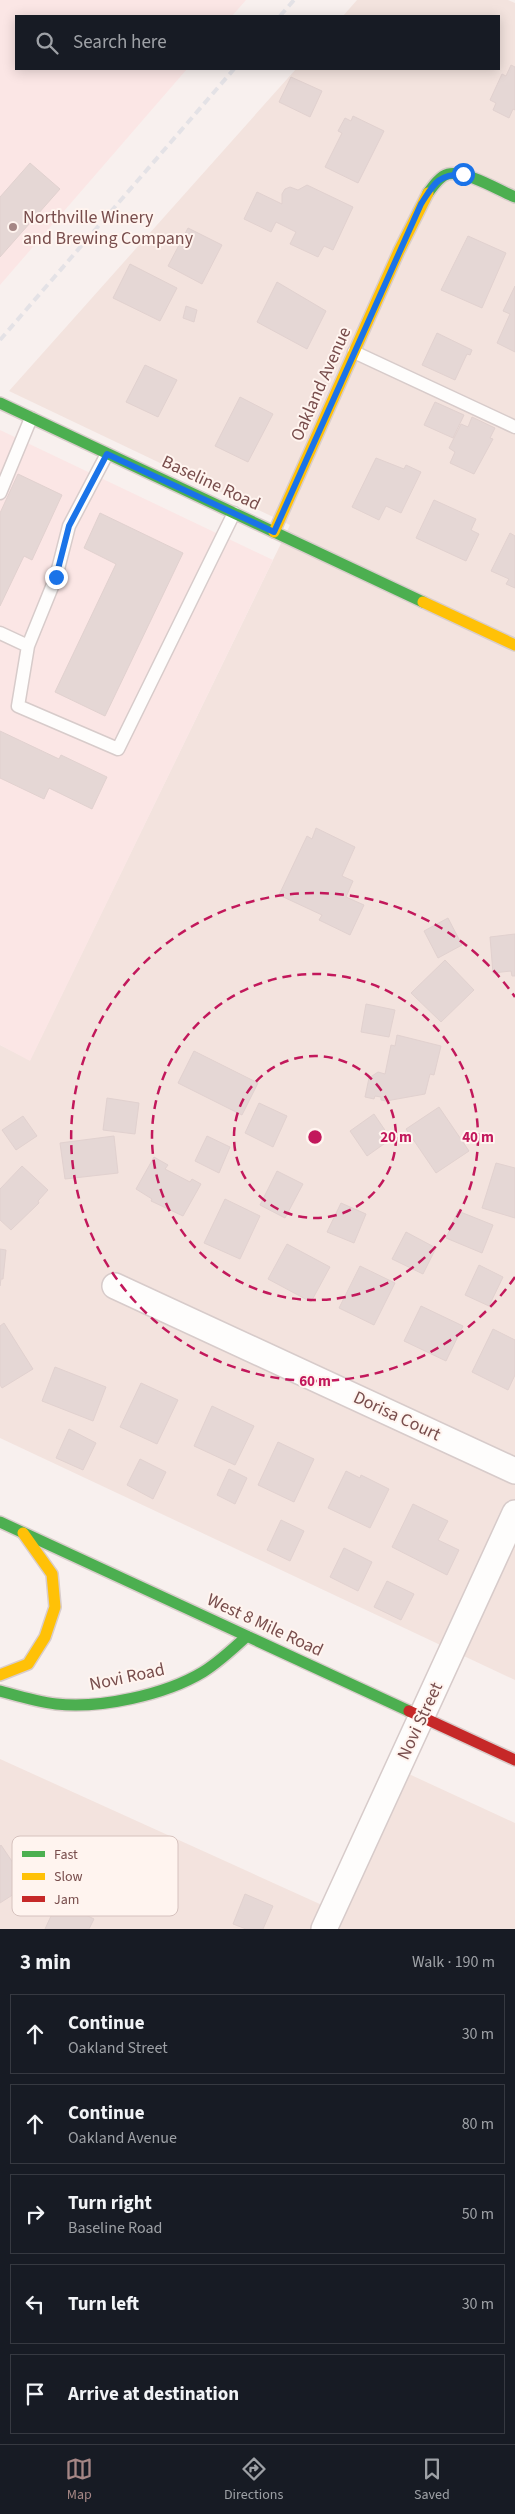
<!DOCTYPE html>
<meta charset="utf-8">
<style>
:root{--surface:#171b24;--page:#20242c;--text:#f1f3f6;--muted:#9ea1a6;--line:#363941;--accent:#a58685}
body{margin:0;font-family:"Source Sans 3",sans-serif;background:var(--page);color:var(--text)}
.stop{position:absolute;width:15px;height:15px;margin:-11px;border:4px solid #1a73e8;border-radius:50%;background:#fff}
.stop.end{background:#1a73e8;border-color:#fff;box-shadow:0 1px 5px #0008}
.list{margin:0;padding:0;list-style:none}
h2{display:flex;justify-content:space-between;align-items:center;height:65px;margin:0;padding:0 20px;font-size:21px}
h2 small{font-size:16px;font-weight:400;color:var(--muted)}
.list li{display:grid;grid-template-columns:32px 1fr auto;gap:15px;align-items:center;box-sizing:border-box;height:80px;margin:0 10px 10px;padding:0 10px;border:1px solid var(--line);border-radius:0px}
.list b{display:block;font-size:19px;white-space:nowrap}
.list p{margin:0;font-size:16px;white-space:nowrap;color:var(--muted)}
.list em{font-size:16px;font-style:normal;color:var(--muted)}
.icon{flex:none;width:28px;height:28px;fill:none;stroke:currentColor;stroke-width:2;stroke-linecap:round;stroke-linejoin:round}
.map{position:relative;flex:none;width:515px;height:1929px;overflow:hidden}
.search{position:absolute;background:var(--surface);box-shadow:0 2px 12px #0003;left:15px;right:15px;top:15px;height:55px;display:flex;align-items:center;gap:12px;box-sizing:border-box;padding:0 18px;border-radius:0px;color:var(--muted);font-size:19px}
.sheet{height:515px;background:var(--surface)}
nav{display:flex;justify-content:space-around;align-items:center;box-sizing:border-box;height:70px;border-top:1px solid var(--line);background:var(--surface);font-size:14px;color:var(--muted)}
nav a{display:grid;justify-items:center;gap:2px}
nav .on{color:var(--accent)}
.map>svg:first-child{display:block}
.residential{fill:#f3e3de}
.commercial{fill:#fbe6e5}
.building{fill:#e5d7d5;stroke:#e1d1cf}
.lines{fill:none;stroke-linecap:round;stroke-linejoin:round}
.lane-casing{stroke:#d7cbca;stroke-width:15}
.street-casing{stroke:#d7cbca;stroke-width:28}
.fast-casing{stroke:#d9cdcb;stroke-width:14}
.slow-casing{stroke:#d9cdcb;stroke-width:14}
.jam-casing{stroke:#d9cdcb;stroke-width:14}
.lane{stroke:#fefdfc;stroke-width:12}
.street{stroke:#fefdfc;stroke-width:25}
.fast{stroke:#4caf50;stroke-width:11}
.slow{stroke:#ffc107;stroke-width:11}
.jam{stroke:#c62828;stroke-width:11}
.rail{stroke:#e4e2e6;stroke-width:4;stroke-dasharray:8 5;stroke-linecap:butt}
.route{stroke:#1a73e8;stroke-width:6}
.ring{fill:none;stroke:#c2185b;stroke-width:2.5;stroke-dasharray:9 6}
.poi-dot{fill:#a58685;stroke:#fff4ef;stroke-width:2}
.labels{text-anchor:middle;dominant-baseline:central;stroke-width:4;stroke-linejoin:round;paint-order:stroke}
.poi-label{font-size:18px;fill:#784d4c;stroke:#fff4ef;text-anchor:start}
.street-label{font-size:18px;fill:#784d4c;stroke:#fff4ef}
.key{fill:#fff4ef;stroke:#d6c2be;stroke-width:1}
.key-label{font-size:14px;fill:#784d4c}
.centre{fill:#c2185b;stroke:#fff4ef;stroke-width:2.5}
.ring-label{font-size:15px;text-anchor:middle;font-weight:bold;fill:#c2185b;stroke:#fff4ef;stroke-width:4;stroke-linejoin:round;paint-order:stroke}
</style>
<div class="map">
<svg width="515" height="1929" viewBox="0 0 515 1929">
<rect width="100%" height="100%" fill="#f8f0ee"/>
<path class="residential" d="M357,0H508L515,3V1680L0,1438V1045L30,1060L290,525L9,391L296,69H499V16H343Z
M0,1759L333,1910L325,1929H0Z
M398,1769L515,1823V1929H328Z"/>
<path class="commercial" d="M0,0H246L232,16H16V69H187L0,285Z
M0,430L273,560L30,1061L0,1045Z"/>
<path class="building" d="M511,65L515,67V110L513,109L509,118L493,110L496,103L490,100L502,74L506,76Z
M291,77L322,91L310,117L279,102Z
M353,116L384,131L358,183L325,167L342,133L338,131L345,118L351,121Z
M30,163L60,189L0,257V197Z
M307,185L353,207L333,250L324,246L318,257L290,244L296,232L276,222L271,232L244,219L257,192L282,204V194L285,189L290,187L298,190Z
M188,228L222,245L202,284L168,266Z
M468,236L506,253L482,308L441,290Z
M130,264L177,288L160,321L113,298Z
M277,282L326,311L307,349L257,322Z
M515,286V352L497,343L510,314L503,311Z
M186,306L197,310L194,322L183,318Z
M437,333L472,350L470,355L467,354L455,380L422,365Z
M145,365L177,380L158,417L126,402Z
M240,397L273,414L248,462L215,446Z
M435,402L464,415L453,438L424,425Z
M472,417L495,428L490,438L493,439L474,474L450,463L455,452L449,448L461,424L468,427Z
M376,458L404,469L406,465L421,472L401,513L386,506L379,520L352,507Z
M18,474L62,495L32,560L24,556L0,606V513Z
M434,500L476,519L471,530L479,534L466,561L416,538Z
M100,513L183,553L105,716L55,692L116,564L84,548Z
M510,533L515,536V588L506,584L509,579L491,571Z
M0,731L59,759L61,755L107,777L92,809L49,788L44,799L0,778Z
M316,828L355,847L342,876L353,881L346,897L364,905L350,935L319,920L322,915L279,895L307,836L312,839Z
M448,918L462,945L438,958L424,931Z
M515,934V976H512L511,971L493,973L490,937Z
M445,960L474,990L441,1022L411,993Z
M366,1004L395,1010L389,1037L361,1032Z
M397,1035L441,1046L434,1075L430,1074L425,1094L386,1101L381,1100V1097L375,1096L374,1099L365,1097L369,1078L378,1072L385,1074L391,1045L395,1046Z
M194,1051L258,1083L242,1115L178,1083Z
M107,1098L139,1103L135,1134L103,1130Z
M259,1103L287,1116L273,1147L245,1133Z
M439,1107L469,1151L436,1173L406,1129Z
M374,1114L391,1139L367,1156L350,1131Z
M23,1116L37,1136L16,1150L2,1130Z
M114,1136L118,1173L65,1179L60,1143Z
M207,1136L230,1147L219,1173L195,1161Z
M154,1157L168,1165L165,1169L190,1182L192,1179L201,1184L183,1216L151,1201L152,1199L136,1189Z
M496,1163L515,1168V1218L482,1208Z
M22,1166L48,1190L38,1201L39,1203L11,1230L0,1220V1189Z
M277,1171L303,1184L285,1218L260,1205Z
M225,1199L260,1216L240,1259L204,1243Z
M341,1203L366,1214L354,1243L327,1232Z
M458,1211L493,1225L482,1253L446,1238Z
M406,1232L436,1248L423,1274L392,1259Z
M287,1244L330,1267L311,1302L268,1279Z
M0,1249L6,1250L3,1279H1L0,1286Z
M479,1265L503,1277L489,1306L465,1295Z
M360,1266L395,1283L374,1325L339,1308Z
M421,1306L463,1326L446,1361L404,1341Z
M4,1323L33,1369L2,1388L0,1385V1326Z
M493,1329L515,1340V1375L508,1390L472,1372Z
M55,1367L106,1387L93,1421L42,1401Z
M141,1383L178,1400L157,1444L120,1427Z
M212,1406L254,1426L235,1465L194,1446Z
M69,1429L96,1443L83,1470L56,1458Z
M278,1442L314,1459L294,1502L258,1485Z
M140,1459L166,1472L153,1499L127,1485Z
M229,1469L247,1478L235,1504L217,1495Z
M346,1471L360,1478L361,1475L389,1489L370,1528L328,1508Z
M413,1504L448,1521L438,1540L459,1550L447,1575L392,1547Z
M281,1520L304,1531L290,1561L267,1550Z
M344,1548L372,1562L358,1591L330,1577Z
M387,1581L414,1594L401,1620L374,1607Z
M1,1845L28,1885L0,1903V1846Z
M245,1894L273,1906L263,1929H246L233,1924Z
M58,1901L94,1919L89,1929H45Z"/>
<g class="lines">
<defs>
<path id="lane" d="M354,352L515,427
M0,493L31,418
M0,633L28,646L56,577L69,526L107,454
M28,646L18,706L118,749L234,513"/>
<path id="street" d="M115,1286L515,1471
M324,1929L515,1513"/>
<path id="fast" d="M428,193C433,186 440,176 448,174C466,170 498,190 515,197
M0,403L423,602
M0,1522L409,1711
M0,1691C18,1696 37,1702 56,1704C99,1709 165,1695 203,1672C219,1662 233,1649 247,1636"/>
<path id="slow" d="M274,532L399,251L428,193
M423,602L515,645
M0,1675L28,1664L45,1637L55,1607L52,1574L23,1533"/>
<path id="jam" d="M409,1711L515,1760"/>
</defs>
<use href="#lane" class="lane-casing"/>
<use href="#street" class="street-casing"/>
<use href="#fast" class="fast-casing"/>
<use href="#slow" class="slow-casing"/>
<use href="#jam" class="jam-casing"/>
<use href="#lane" class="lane"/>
<use href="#street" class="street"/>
<use href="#fast" class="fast"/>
<use href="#slow" class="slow"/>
<use href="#jam" class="jam"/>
<path class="rail" d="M280,16L294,0
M0,340L234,69"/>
</g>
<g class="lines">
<path class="route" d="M56,577L69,526L107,454L274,532L421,204C434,184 437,175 463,174"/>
</g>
<g class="ring">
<circle cx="315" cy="1137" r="81"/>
<circle cx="315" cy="1137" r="163"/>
<path d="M515 1277A244 244 0 1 1 515 997"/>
</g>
<circle class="poi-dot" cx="13" cy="227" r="5"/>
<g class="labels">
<g class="poi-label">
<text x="23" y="217">Northville Winery<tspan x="23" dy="21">and Brewing Company</tspan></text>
</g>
<g class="street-label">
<text transform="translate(321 384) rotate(-66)">Oakland Avenue</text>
<text transform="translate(211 483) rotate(25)">Baseline Road</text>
<text transform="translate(397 1416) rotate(25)">Dorisa Court</text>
<text transform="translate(265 1625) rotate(25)">West 8 Mile Road</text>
<text transform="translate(127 1677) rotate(-12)">Novi Road</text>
<text transform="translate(420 1721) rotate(-65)">Novi Street</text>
</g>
</g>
<rect x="12" y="1836" width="166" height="80" rx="8" class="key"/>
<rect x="22" y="1851" width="23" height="6" fill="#4caf50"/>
<rect x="22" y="1873" width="23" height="7" fill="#ffc107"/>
<rect x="22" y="1896" width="23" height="6" fill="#c62828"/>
<g class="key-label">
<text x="54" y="1859">Fast</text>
<text x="54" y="1881">Slow</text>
<text x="54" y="1904">Jam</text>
</g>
<circle cx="315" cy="1137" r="8" class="centre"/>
<g class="ring-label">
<text x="396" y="1142">20 m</text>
<text x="478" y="1142">40 m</text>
<text x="315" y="1386">60 m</text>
</g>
</svg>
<div class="stop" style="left:463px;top:174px"></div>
<div class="stop end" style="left:56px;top:577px"></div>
<div class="search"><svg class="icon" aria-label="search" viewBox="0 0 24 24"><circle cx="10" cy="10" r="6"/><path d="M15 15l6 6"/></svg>Search here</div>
</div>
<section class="sheet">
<h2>3 min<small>Walk · 190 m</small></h2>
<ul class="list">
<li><svg class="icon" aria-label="ahead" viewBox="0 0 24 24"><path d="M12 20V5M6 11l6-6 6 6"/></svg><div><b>Continue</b><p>Oakland Street</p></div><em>30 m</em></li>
<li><svg class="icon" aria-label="ahead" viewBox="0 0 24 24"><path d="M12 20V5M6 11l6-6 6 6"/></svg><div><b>Continue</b><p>Oakland Avenue</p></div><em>80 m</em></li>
<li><svg class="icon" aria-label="right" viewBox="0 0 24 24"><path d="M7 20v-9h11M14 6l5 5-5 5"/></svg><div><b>Turn right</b><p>Baseline Road</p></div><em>50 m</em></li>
<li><svg class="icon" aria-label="left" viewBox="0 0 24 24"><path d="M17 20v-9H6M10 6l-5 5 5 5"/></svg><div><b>Turn left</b></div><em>30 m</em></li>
<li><svg class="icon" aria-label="arrive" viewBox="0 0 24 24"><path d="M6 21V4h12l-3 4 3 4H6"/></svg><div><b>Arrive at destination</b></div></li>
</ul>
</section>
<nav>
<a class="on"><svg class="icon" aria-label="map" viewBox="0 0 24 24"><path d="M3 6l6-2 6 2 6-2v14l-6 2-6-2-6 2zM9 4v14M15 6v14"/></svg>Map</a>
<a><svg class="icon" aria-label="directions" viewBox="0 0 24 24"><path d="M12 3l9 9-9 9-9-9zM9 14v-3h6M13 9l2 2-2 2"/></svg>Directions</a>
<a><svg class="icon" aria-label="saved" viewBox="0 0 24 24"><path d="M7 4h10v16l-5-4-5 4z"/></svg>Saved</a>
</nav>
